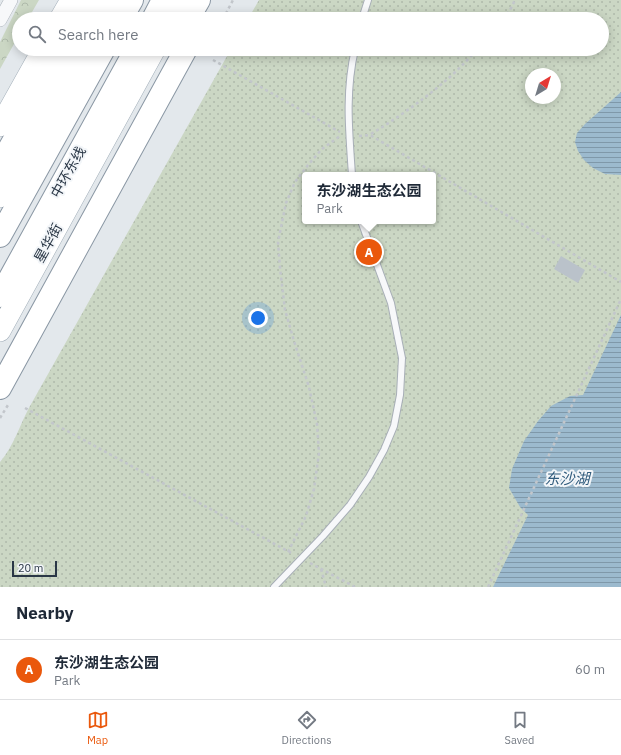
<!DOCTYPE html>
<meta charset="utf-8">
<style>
:root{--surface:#fff;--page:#f6f6f7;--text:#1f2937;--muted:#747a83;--line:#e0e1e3;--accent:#ea580c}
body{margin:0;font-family:"IBM Plex Sans","Noto Sans SC",sans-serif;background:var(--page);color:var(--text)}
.compass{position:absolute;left:525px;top:68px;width:36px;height:36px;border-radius:50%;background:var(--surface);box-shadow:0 2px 10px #0003;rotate:38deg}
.scale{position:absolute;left:12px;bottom:10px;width:45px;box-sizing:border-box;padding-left:4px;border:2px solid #2a3746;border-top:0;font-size:11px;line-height:14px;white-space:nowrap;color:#2a3746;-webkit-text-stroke:3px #f3f6f9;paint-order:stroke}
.you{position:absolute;left:258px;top:318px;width:14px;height:14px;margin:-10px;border:3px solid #fff;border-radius:50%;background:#1a73e8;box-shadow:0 0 0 6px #1a73e833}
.badge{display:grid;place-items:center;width:26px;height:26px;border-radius:50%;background:var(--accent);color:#fff;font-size:13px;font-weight:700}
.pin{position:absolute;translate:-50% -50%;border:2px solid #fff;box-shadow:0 1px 4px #0006}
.popup{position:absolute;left:302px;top:172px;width:134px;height:52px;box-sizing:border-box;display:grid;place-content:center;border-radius:4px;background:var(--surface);filter:drop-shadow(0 1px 3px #0005);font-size:13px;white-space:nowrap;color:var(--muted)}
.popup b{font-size:15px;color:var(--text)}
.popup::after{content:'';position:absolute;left:50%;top:100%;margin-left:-8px;border:8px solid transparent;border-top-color:var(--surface)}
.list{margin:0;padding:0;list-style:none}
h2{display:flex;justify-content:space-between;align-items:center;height:52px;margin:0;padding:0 16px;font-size:17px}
h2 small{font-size:13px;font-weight:400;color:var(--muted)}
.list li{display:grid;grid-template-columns:26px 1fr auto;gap:12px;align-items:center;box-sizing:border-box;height:60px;padding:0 16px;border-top:1px solid var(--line)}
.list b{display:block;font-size:15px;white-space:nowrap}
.list p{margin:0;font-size:13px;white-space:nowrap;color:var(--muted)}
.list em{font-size:13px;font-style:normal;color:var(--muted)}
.icon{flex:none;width:22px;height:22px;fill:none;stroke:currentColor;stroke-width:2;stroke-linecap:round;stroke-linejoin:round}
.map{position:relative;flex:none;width:621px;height:587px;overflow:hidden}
.search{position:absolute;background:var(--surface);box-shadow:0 2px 10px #0003;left:12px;right:12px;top:12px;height:44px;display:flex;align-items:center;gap:10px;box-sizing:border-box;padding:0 14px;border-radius:22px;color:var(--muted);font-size:15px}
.sheet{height:112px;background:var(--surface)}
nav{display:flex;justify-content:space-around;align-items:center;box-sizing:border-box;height:56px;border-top:1px solid var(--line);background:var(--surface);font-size:11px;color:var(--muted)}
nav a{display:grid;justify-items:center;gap:2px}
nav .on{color:var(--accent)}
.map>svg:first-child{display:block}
.forest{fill:url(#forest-crowns)}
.park{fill:url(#park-dots);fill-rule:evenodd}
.water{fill:url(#water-rules)}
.building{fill:#bac2ca}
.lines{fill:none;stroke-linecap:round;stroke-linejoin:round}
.lane-casing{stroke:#a8afb7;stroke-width:8}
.street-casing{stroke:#a8afb7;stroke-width:14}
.primary-casing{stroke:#a2aeb9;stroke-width:22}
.highway-casing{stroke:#8a97a4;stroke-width:24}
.path{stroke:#c2c6cb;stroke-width:2.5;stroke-dasharray:3 3;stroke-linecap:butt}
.lane{stroke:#f7f8fa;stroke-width:6}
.street{stroke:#f7f8fa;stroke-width:13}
.primary{stroke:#fff;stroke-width:21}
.highway{stroke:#fff;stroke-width:22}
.labels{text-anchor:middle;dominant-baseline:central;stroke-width:4;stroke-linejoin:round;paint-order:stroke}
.street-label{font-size:14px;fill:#2a3746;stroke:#f3f6f9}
.water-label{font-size:15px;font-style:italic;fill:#315c7d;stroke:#f3f6f9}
</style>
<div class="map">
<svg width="621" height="587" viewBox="0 0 621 587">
<defs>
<pattern id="forest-crowns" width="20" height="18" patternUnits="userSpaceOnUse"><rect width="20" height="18" fill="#cbd7c4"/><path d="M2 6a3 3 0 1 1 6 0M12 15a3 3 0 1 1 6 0" fill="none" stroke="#aeb9aa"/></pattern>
<pattern id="park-dots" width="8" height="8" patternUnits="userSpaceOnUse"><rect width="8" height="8" fill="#cbd7c4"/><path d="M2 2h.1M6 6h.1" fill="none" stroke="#aeb9aa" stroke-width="1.8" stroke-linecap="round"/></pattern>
<pattern id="water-rules" width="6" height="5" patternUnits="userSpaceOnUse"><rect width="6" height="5" fill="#9cbace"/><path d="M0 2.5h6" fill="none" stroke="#7f98a9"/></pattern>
</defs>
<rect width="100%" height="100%" fill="#e3e8ec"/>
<path class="forest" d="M21,0H39L28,19H19V35L0,69V42Z"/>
<path class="park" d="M259,0H621V587H0V462C14,446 20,424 30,406L231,49H602V19H248ZM531,74H555V98H531ZM305,175H433V221H305Z"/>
<path class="water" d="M621,92V175L605,174L593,168L584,160L578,151L575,142L577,133L585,124Z
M621,315V587H493L528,515L520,507L509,488L512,469L524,441L538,421L551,406L570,396L583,395Z"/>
<path class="building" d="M561,256L585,270L578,283L554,269Z"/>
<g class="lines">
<defs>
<path id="lane" d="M362,19L368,0
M352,175C349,131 345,92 355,49
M274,587L323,536L350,505L369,477L384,450L394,426L400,395L402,358L391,303L361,221"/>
<path id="street" d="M0,20L11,0"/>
<path id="primary" d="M60,19L71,0
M99,19L110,0
M171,19L181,0
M0,126L43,49
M0,197L82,49
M0,331L155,49"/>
<path id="highway" d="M81,19L92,0
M121,19L132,0
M153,19L163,0
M188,19L199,0
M0,165L65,49
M0,236L104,49
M0,296L136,49
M0,388L186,49"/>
</defs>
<use href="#lane" class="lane-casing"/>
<use href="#street" class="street-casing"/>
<use href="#primary" class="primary-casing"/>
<use href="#highway" class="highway-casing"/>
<path class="path" d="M223,19L233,0
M503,19L510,10L515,0
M213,60L340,132
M371,134C399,117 426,98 451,76C461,67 469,58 478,49
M359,136L370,135L621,282
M25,408L293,554
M0,418L8,405
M288,552L306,516L314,489L319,453L317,424L309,387L294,341L285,310L280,268L278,242L286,203L295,182L308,165L322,149L340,136
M310,563L355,587
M321,569L326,587
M488,587L621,299"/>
<use href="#lane" class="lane"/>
<use href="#street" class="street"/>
<use href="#primary" class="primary"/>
<use href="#highway" class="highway"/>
</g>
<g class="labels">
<g class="street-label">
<text transform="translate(68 172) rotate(-61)">中环东线</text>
<text transform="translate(48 243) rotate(-61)">星华街</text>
</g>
<g class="water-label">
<text x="567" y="478">东沙湖</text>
</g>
</g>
</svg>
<svg class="compass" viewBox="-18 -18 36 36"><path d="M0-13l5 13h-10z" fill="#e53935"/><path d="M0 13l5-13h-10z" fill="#747a83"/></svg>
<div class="scale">20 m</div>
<div class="you"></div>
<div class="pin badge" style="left:369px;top:252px">A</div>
<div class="popup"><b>东沙湖生态公园</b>Park</div>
<div class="search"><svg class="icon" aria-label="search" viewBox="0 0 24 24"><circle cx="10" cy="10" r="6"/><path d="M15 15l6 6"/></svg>Search here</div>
</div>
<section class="sheet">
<h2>Nearby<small></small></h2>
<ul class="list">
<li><span class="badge">A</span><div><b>东沙湖生态公园</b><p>Park</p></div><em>60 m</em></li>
</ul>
</section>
<nav>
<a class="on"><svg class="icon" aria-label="map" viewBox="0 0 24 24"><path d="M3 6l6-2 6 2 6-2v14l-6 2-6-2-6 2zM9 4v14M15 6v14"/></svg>Map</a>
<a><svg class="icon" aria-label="directions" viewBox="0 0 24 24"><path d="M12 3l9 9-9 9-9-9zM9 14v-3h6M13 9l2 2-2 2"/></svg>Directions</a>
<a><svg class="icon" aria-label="saved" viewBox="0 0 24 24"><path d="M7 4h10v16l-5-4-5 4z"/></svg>Saved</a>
</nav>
